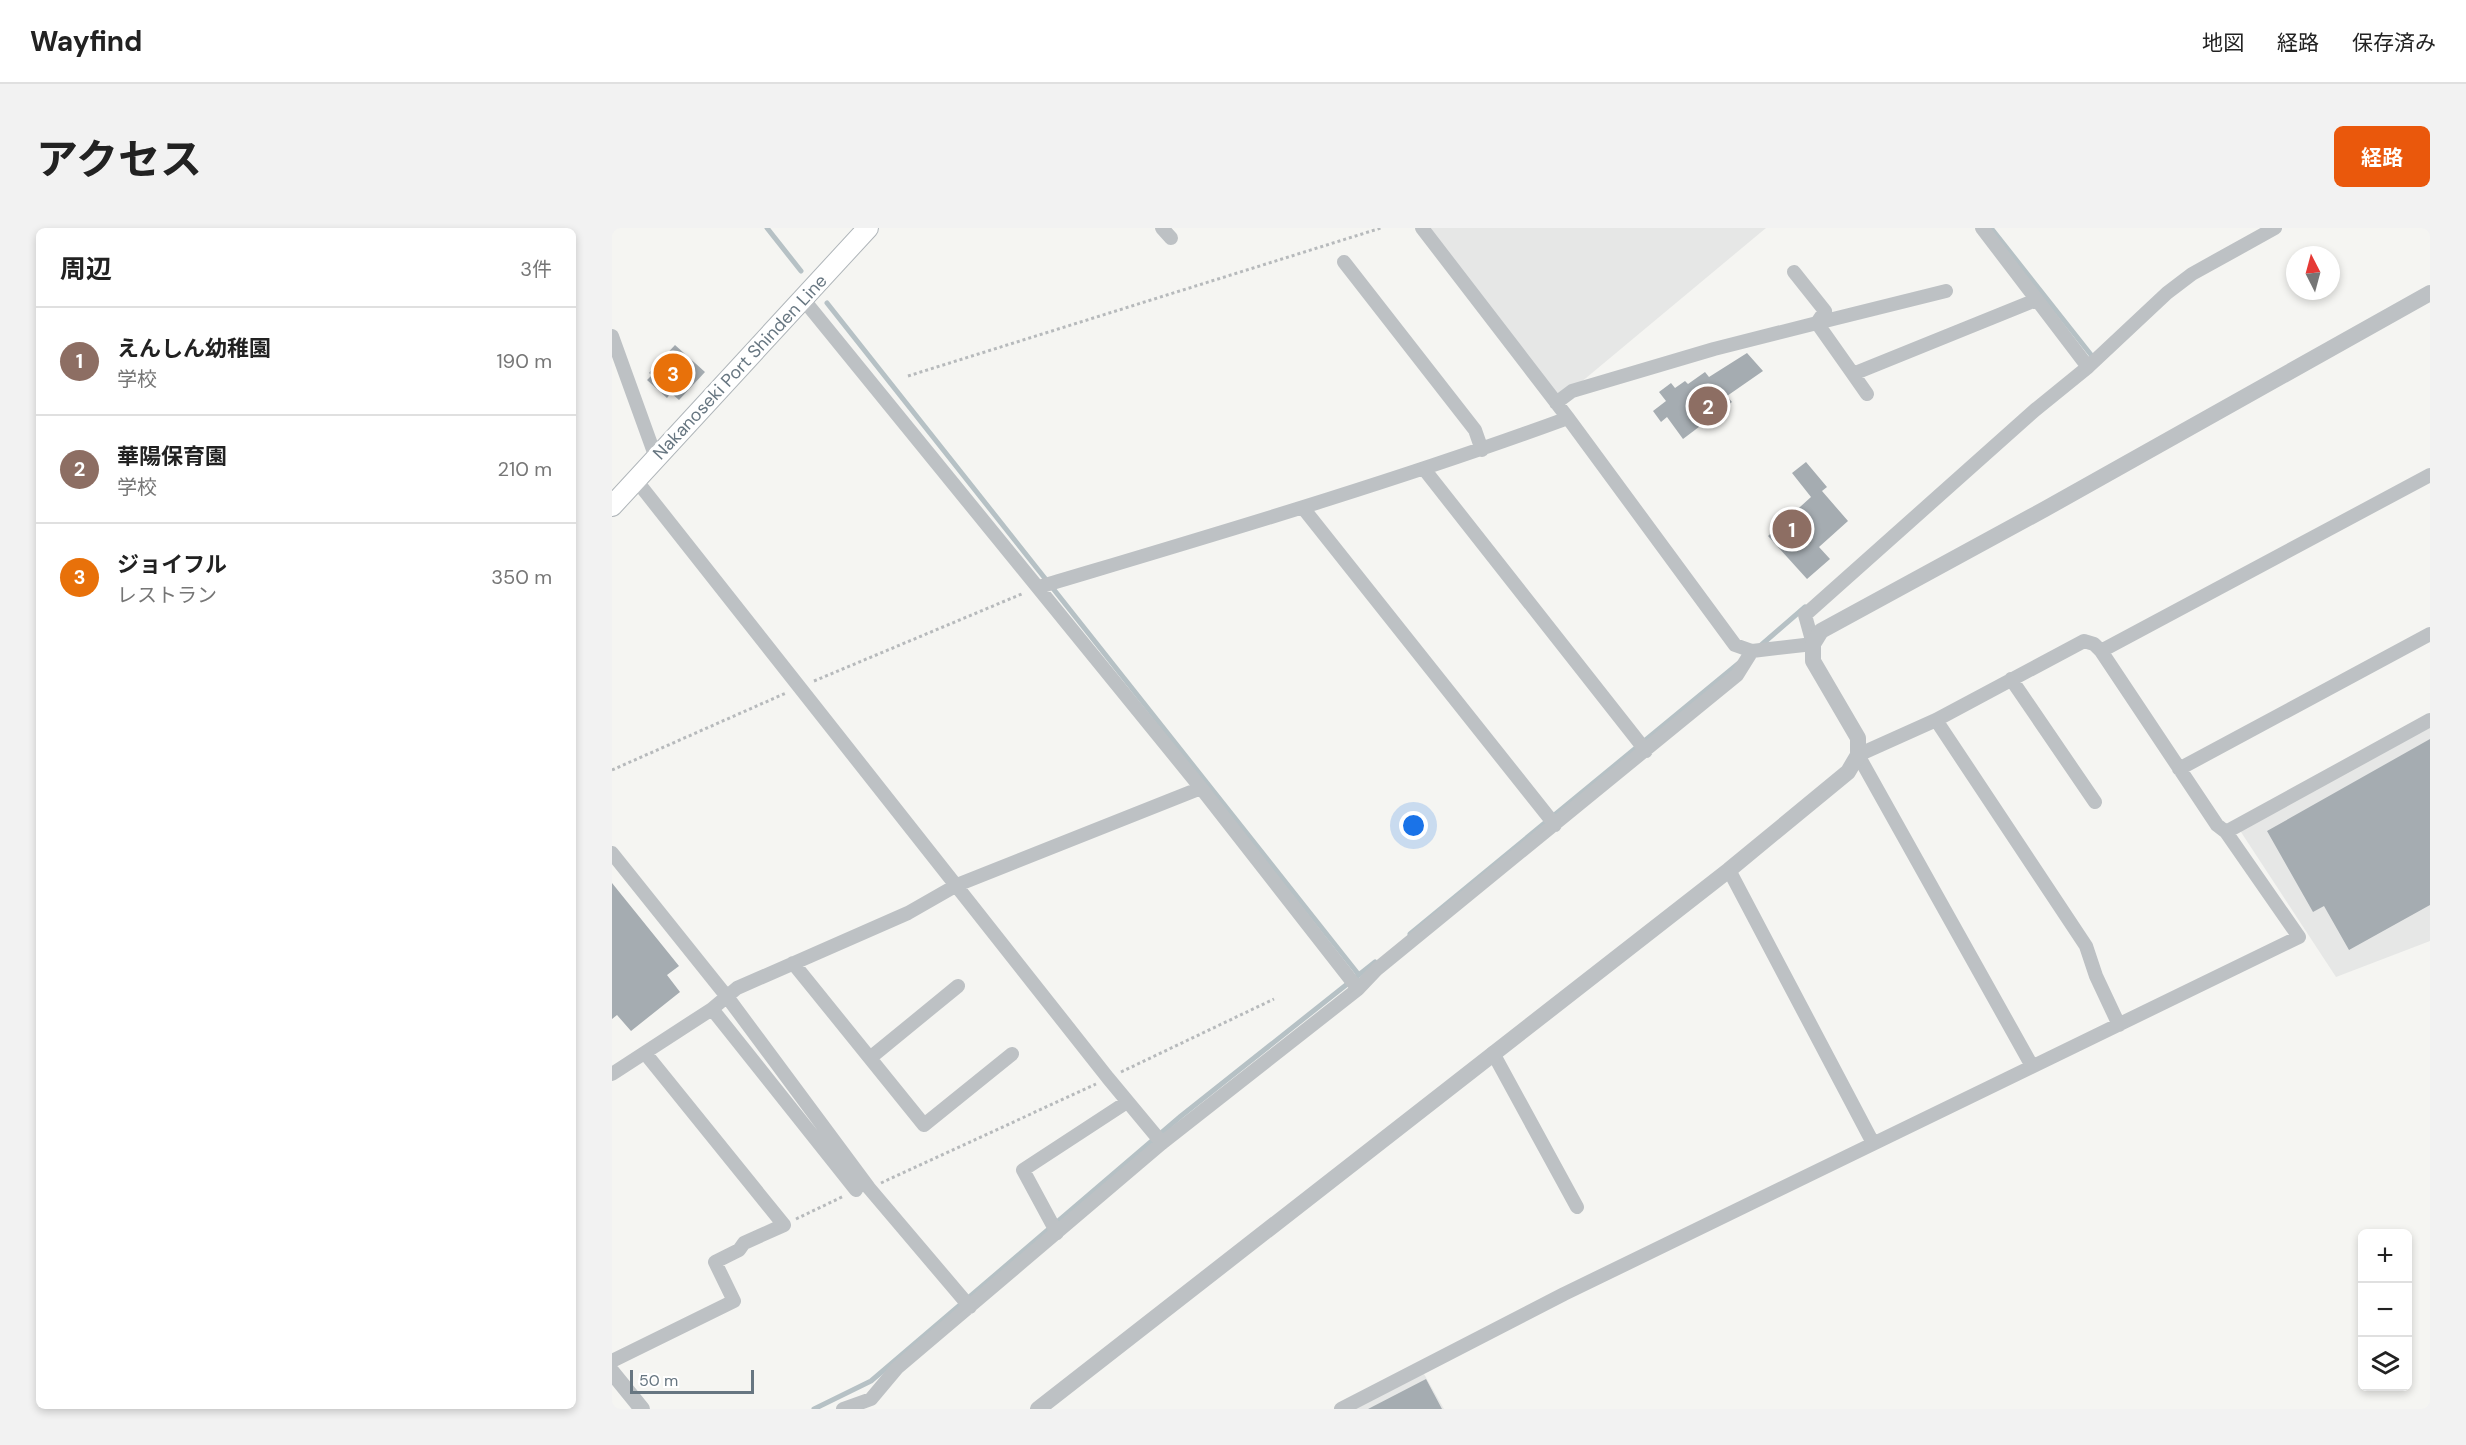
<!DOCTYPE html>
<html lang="ja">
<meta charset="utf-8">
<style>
:root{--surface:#fff;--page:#f2f2f2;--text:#222;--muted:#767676;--line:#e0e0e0;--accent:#ea580c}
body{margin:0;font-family:"DM Sans","Noto Sans JP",sans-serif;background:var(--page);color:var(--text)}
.controls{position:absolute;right:18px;bottom:18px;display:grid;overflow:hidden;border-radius:9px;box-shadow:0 3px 9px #0003}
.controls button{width:54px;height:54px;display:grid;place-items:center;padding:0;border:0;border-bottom:2px solid var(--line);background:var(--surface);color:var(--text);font:30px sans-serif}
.compass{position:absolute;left:1674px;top:18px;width:54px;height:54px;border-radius:50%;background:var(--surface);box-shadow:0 3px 9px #0003;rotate:354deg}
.scale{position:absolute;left:18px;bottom:15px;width:124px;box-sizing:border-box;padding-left:6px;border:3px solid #677681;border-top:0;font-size:16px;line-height:21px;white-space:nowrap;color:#677681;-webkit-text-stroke:4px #fff;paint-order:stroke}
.you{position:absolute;left:802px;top:598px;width:21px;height:21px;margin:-15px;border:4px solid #fff;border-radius:50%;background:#1a73e8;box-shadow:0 0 0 9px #1a73e833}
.badge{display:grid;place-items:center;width:39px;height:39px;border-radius:50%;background:var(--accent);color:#fff;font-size:20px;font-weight:700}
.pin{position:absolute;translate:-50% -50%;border:3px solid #fff;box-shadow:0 2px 6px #0006}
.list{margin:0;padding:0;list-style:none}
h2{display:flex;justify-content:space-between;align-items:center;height:78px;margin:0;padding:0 24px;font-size:26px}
h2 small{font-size:20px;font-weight:400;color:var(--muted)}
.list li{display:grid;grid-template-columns:39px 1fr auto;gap:18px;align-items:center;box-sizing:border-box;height:108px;padding:0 24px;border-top:2px solid var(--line)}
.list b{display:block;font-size:22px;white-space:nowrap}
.list p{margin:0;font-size:20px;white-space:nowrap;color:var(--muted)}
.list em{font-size:20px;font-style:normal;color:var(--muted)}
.icon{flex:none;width:33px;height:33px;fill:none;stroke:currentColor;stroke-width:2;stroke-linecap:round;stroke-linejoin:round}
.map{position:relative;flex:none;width:1818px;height:1181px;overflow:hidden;border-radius:9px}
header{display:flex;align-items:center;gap:36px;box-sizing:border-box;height:84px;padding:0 30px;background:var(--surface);border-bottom:2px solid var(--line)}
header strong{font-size:28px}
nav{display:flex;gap:33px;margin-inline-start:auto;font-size:21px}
.intro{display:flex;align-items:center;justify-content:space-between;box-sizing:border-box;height:144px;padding:0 36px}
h1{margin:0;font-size:42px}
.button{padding:15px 27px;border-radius:9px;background:var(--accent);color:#fff;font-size:21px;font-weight:700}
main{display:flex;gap:36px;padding:0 36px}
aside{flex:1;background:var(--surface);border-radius:9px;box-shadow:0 3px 9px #0003}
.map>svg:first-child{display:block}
.built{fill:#e6e7e6}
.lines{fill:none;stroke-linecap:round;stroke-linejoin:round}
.stream{stroke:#b6c1c5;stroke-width:5}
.building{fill:#a5acb1}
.secondary-casing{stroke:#afb5b9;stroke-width:22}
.path{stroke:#b7babc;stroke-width:3;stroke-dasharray:3 3;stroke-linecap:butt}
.minor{stroke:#bdc1c4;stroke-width:14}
.tertiary{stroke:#bdc1c4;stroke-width:16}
.secondary{stroke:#fff;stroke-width:20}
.labels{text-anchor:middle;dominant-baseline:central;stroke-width:6;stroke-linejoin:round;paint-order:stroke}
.street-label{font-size:18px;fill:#677681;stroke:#fff}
</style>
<header>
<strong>Wayfind</strong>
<nav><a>地図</a><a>経路</a><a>保存済み</a></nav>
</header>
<div class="intro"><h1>アクセス</h1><a class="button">経路</a></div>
<main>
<aside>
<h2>周辺<small>3件</small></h2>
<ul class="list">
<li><span class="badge" style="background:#8d6e63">1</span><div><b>えんしん幼稚園</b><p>学校</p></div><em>190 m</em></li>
<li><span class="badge" style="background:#8d6e63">2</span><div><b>華陽保育園</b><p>学校</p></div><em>210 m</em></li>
<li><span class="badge" style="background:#e8710a">3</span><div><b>ジョイフル</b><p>レストラン</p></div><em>350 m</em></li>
</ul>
</aside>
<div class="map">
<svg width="1818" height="1181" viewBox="0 0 1818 1181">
<rect width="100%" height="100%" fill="#f5f5f2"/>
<path class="built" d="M810,0H1154L944,175Z
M1818,495V713L1724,749L1627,601Z
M808,1139L832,1181H729Z"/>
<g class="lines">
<path class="stream" d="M155,0L189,43
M1379,0L1480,128
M215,75L747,747
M1148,418L1193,379
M798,706L1127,435
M202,1181L259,1153L569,888L763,734"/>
</g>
<path class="building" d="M63,117L93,144L67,172L59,165L55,170L35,152L40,147L37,145Z
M1135,125L1151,143L1115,168L1120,174L1071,211L1055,189L1049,194L1041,183L1054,173L1047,164L1059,155L1063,160L1073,153L1076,156L1093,144L1097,149Z
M1194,234L1215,259L1210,263L1236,293L1207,319L1218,331L1195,351L1156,308L1199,269L1180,245Z
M1818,511V677L1737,722L1712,678L1701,684L1655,603Z
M0,655L67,738L55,747L68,764L19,803L5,787L0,791Z
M814,1151L830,1181H756Z"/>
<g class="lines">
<defs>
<path id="secondary" d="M0,278L256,0"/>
</defs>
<use href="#secondary" class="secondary-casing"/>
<path class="path" d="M296,148L769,0
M202,453L412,365
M0,542L174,465
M509,844L662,771
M269,955L484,856
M184,991L232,968"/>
<path class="minor" d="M550,0L559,10
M810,0L956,190L1123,417L1140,423L1201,416L1193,387L1423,182L1476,139L1555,65L1580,46L1663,0
M1370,0L1476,139
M732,34L863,202L870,222
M1182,44L1213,83L1205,95
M191,71L589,560L746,761
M1205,95L1334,63
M0,108L44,230
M1241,146L1255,166
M944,175L960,163L1102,121L1205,95L1241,146L1424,72
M812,241L1034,523
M24,252L496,850L550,915
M691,280L943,597
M427,359C604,306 782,254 956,190
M1489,423L1818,247
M1399,451L1483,574
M1324,492L1474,718L1484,748L1507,797
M1567,541L1818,406
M1614,604L1818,492
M0,625L116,770L257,960L358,1079
M1117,642L1261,915
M181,735L312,897L400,826
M100,781L244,962
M881,825L965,979
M258,830L346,758
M0,846L100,781L125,760L296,685L345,657L589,560
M445,1005L411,942L515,874
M0,1133L122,1073L103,1034L127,1022L132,1015L172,997L33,825
M231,1181L259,1171L285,1140L550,915L746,761L765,741L1125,447L1140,423
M729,1181L952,1066L1687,709L1614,604L1605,597L1489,423L1482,416L1472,413L1324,492L1246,527L1420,838"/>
<path class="tertiary" d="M0,1144L30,1181
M426,1181L1117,642L1236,544L1246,527V510L1201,433V416L1209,403L1433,281L1818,65"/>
<use href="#secondary" class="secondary"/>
</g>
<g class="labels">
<g class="street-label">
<text transform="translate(128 139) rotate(-47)">Nakanoseki Port Shinden Line</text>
</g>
</g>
</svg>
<div class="controls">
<button>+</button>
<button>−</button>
<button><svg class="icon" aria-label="layers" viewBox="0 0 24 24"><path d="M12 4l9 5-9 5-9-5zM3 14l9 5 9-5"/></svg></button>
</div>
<svg class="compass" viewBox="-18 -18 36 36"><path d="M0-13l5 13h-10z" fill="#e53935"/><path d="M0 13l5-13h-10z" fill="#767676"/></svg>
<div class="scale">50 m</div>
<div class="you"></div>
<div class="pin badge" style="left:1180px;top:301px;background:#8d6e63">1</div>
<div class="pin badge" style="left:1096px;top:178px;background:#8d6e63">2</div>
<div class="pin badge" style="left:61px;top:145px;background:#e8710a">3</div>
</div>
</main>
